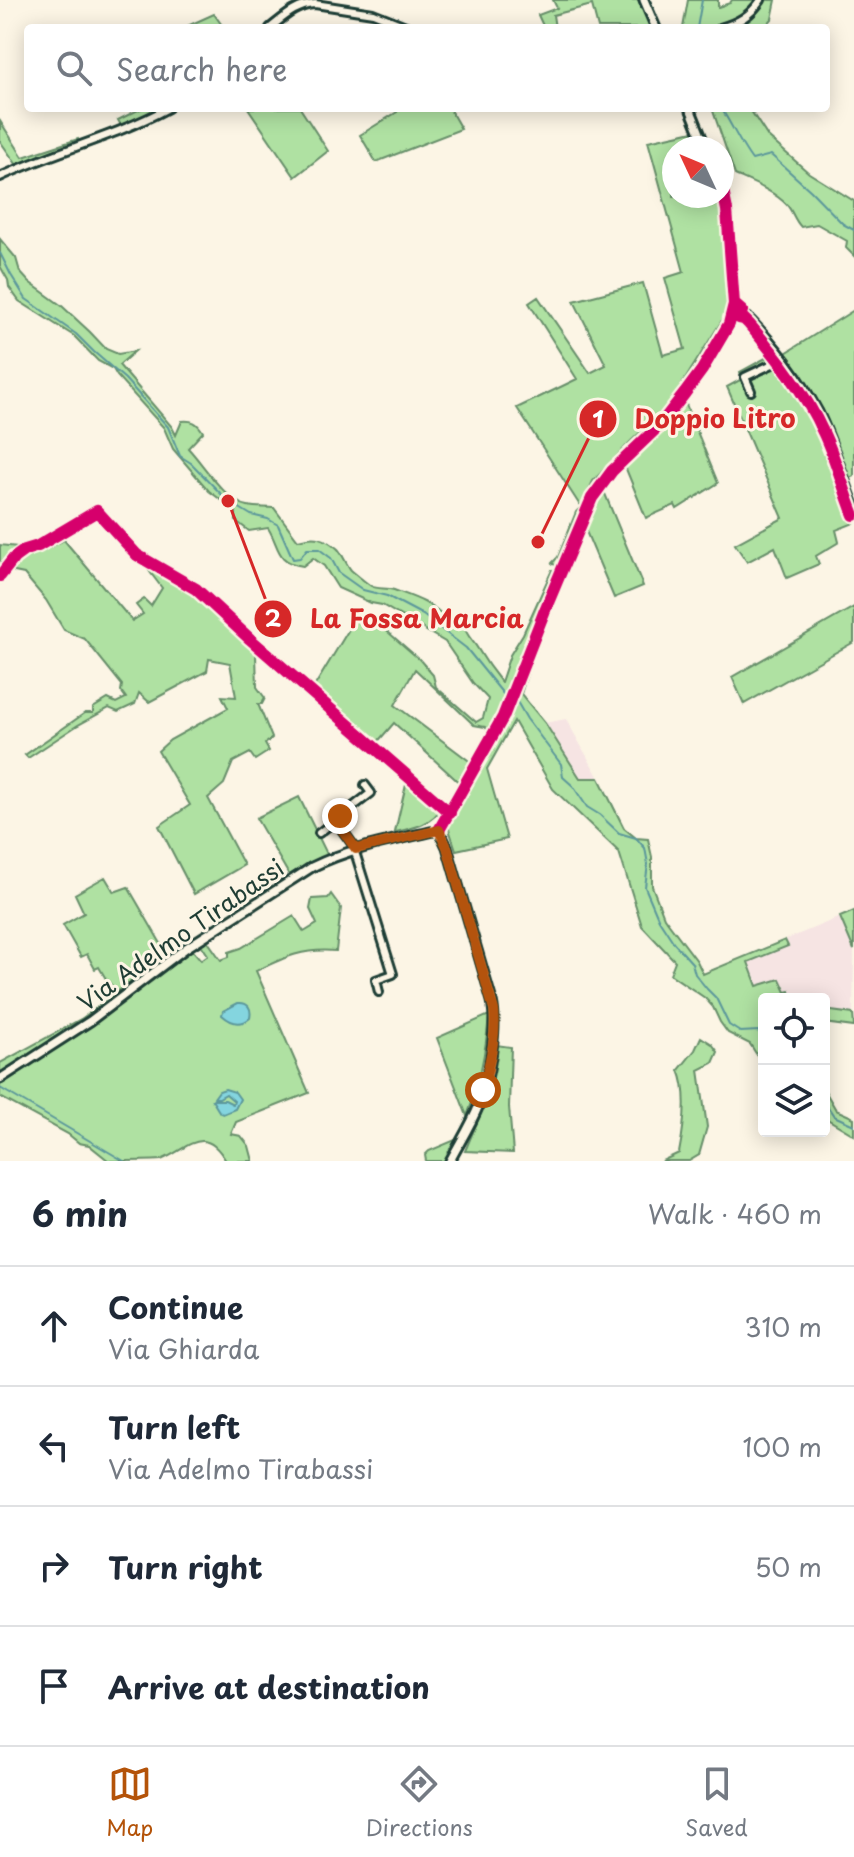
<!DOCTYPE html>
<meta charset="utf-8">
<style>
:root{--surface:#fff;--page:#f6f6f7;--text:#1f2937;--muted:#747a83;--line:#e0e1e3;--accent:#b45309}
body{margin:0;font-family:"Playpen Sans",sans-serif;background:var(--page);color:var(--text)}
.controls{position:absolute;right:24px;bottom:24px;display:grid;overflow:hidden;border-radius:8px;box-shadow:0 4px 20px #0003}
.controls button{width:72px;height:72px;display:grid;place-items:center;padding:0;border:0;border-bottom:2px solid var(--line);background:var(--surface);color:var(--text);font:40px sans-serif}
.compass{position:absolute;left:662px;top:136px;width:72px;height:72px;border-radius:50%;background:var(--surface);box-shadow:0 4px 20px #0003;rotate:314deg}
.stop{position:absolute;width:24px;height:24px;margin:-18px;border:6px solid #b45309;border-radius:50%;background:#fff}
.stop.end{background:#b45309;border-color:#fff;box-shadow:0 2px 8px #0008}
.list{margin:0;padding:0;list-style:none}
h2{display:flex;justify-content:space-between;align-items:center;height:104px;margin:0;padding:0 32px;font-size:34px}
h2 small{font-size:26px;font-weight:400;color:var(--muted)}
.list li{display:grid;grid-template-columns:52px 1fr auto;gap:24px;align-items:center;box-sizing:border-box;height:120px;padding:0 32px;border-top:2px solid var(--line)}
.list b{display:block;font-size:30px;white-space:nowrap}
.list p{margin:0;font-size:26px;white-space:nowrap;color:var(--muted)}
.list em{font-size:26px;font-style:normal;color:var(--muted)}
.icon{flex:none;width:44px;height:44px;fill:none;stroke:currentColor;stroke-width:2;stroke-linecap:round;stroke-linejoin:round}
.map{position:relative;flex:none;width:854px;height:1161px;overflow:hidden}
.search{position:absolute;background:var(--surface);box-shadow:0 4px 20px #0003;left:24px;right:24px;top:24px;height:88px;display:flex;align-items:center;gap:20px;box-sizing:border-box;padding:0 28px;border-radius:8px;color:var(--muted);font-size:30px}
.sheet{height:584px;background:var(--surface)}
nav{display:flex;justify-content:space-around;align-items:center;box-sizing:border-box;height:112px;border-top:2px solid var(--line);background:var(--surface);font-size:22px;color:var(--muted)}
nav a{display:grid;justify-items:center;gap:4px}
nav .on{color:var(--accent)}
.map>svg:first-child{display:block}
.built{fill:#f6e4e3}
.green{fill:#afe1a2;stroke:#678f6b;stroke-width:2;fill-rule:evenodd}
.water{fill:#84d5df;stroke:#5c989b;stroke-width:2}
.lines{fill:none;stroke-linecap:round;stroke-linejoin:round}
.stream{stroke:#5c989b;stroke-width:2}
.minor-casing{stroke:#1f3d34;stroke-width:12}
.tertiary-casing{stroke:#1f3d34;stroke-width:13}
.minor{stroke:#fcf5e5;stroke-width:6}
.tertiary{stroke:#fcf5e5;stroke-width:7}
.cycleway-casing{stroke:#fcf5e5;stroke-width:17}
.cycleway{stroke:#d6006c;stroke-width:12}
.route{stroke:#b45309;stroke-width:10}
.labels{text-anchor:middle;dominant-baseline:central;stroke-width:6;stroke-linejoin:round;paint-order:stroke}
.street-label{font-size:24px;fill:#1f3d34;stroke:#fcf5e5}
.leader{fill:none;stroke:#d62828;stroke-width:3}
.callout-dot{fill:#d62828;stroke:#fcf5e5;stroke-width:3}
.mark-label{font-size:24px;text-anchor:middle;font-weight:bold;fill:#fff}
.callout-label{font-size:26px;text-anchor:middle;font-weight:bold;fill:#d62828;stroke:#fcf5e5;stroke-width:6;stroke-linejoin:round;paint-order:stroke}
</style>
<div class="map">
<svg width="854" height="1161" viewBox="0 0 854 1161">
<rect width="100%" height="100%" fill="#fcf5e5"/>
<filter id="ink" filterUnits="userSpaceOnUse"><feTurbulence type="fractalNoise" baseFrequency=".0125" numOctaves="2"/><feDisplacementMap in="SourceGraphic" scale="16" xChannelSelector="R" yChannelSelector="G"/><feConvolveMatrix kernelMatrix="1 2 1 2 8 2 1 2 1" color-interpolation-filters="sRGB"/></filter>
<g filter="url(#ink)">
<path class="built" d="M566,719L599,778L580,779L545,723Z
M840,917L854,950L853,1014L824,1010V999H792L790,991L786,992L757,986L748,961L788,946L785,940Z"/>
<path class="green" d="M553,0H639L651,28H598L592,5L553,15L555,28H544L538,15L557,8Z
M688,0H718V7L730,3L732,0H761L749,15L720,28H683Z
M766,0H776L772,19L764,28H733C750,23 757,15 766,0Z
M214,14L224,28H183Z
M142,108H168L123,129L118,120Z
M248,108H300L328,151L295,177Z
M396,108H449L461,129L376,162L360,135L397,112Z
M712,108H749L768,137L809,173L854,201V256L846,248L847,241L817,224L801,227C794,220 793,212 787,205C774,191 753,183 735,175Z
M0,121L23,157L78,139L81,146L19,168L0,141Z
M694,131L701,148H674V196H720L722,201L727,308L724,317L674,397L661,413L631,441L593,481L581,506L586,511L533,641L529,669L521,694L545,723L580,778H599L624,828L636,838L648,839L652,857V886L664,917L697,961L703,974L785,940L788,946L748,962L757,986L780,979L786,992L790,991L792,999H764V1066L750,1044L728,1033L720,1022L713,1007L705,998L670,974L675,961L642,926L619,852L553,789L514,721L487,769L507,839L456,850L446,820L464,787L394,723L374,746L311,692L354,621L373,619L419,659L433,675L436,687L476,722L483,718L488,699L473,683L445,642L382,605L371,603L338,588L324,566L313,558L303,566C275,562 280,547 268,528L249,531L236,521V511L209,491L173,449L164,428L117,376L113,369L98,361L74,336L19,301L9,287L8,280L0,266V239L16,258L20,272L29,282L62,306L90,332L106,349L118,354L135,351L119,365L172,427L176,435L182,421C192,420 197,422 203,432L188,448C204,465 226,502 248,506C256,508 266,507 274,508L298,540C314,535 325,537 338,549C343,555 346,564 351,570C357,575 364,581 371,586C378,590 386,587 394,590C413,597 435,604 447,620H454L464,626C467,637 473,640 478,649C485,661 492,671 501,682L510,655L523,634L552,570L561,569L552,563L558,557L576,512L581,507L517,408L577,379L529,303L538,297L590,373L606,365L574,301L643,283L663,355L685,349L665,278L684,272L648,141ZM415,669L474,725L485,727L493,735L476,766L395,705Z
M854,310V476L849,478L822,411L781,356Z
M771,355C789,381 812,411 823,441C833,468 842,496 854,523L836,530L839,542L816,556L819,564L787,578L775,547L747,562L735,544L783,518L727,387L742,379L740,372Z
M685,402L718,483L677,509L675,505L646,518L624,464L654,436Z
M603,489L643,586L614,598L585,529L592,508Z
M64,540L132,621L143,614L136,605L144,599L151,606L162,588L137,555L196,589L261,649L256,654L257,687L265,698L262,704H258L272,738L265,744L269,751L255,760L250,753L233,762L224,784L208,798L244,865L194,894L159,826L190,805L158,751L170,740L228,708L222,696L236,697L230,663L209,659L207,671L149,702L139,693L135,704L118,712L109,708L78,725L28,758L25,755L85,713H93V708L108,699L116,703L126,698L121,691L122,685L85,639L64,630L46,600L24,574L5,570L8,566L0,564V545L18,547L25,550L36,546L40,553Z
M854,607V642L744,704L732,677Z
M408,776L443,806C431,825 415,828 395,832Z
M299,797L329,858L292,880L256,818Z
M105,877L114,892L128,887L167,954L117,992L106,979L99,967L95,969L87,954L81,957L63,925L84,913L75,894Z
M331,894L341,908L336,951C303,948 285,957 256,971L309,1093L236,1122L231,1134L241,1136L249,1146L253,1161H226C204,1122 187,1150 161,1160C149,1161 122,1161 109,1161L89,1145L79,1143L68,1134L0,1097V1063L81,1019L115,994L117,999L189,946L201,960L208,955L198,940L204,936L221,960L229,957V952L241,948L294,916L304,932L317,924L310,909L312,899L328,898Z
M854,911V950L840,917Z
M824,1010L853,1014L854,1027L824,1023Z
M489,1015C486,1050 480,1083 467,1116L437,1038Z
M701,1037L712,1044L718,1052L713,1063L699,1070L707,1127L699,1155L689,1161H662L679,1153C684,1128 689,1093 679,1070L695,1050Z
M496,1045L511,1047L509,1107L513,1153L465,1151L484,1106Z
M824,1089L836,1110L854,1118V1135L824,1117Z
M455,1140L457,1141L446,1161H426L425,1155L429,1151Z"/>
<path class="water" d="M238,1003C248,1002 252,1008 250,1018C241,1026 231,1023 222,1015L223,1011Z
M225,1089L235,1092L240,1099L235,1109L223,1114L220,1113L212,1100H225L233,1104L234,1101L226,1094L219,1098H214L219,1091Z"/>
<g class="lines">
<path class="stream" d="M697,28L702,0
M721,108C732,125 740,144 752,160L771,155L811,191L843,224L854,230
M0,253L11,275L26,299L76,334L94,352L125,379L168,427L180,456L191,463L228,501L251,515L268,519L278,525L293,559L300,558L307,549H319L331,558L339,573L363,590L387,596L423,615L466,648L504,695
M516,700L527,719L561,764L563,777L573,786L587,807L600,815L619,833L636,838L645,848L648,864L645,887L659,920L674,943L692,963L695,974L707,989L716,998L729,1025L740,1032L759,1031L764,1046
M0,1088L124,1161
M824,1101L834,1116L854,1125"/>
<defs>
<path id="minor" d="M270,28C284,17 296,5 315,4L373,13L411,28
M720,28C738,23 750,16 761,0
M0,177C55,151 115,137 168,108
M734,304C767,334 797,372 818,411C833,441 842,473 854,504
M751,391L745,377L783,359
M0,576L14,558L25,550L38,546L97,511L137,555L196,589L250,639L450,813
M335,820L356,849
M319,833L371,793L365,785
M354,849L393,974L376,980L379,992"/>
<path id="tertiary" d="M644,0L656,28
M690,108L706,148
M439,830L503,717L545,610L592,498L612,471L660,425L685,393L702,370L729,324L734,304L727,210L722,186
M439,830L447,847L492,1001C498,1028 489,1080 479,1105C471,1125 460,1142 450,1161
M0,1079L90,1021L186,948L312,867C352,847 395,840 439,830"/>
</defs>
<use href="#minor" class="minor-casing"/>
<use href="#tertiary" class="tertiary-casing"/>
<use href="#minor" class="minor"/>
<use href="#tertiary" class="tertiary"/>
<defs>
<path id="cycleway" d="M734,304L742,311L739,318L744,319L749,324C777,357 805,392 823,432C836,459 843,488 854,515
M0,576L14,558L25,550L38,546L97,511L137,555L196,589L250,639L450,813
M439,830L503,717L545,610L592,498L612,471L660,425L685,393L702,370L729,324L734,304L727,210L722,186"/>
</defs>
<use href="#cycleway" class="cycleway-casing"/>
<use href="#cycleway" class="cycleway"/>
</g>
</g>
<g class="lines" filter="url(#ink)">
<path class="route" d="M340,816L335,820L356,849L439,830L447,847L494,1010C497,1036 489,1064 483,1090"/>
</g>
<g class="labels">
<g class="street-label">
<text transform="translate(180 934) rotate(-35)">Via Adelmo Tirabassi</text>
</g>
</g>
<path class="leader" d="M538 542L598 419M228 501L273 619"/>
<g class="callout-dot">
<circle cx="538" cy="542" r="8"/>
<circle cx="228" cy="501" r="8"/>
<circle cx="598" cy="419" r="20"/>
<circle cx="273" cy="619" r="20"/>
</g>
<g class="mark-label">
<text x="598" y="428">1</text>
<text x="273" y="627">2</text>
</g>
<g class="callout-label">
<text x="715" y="428">Doppio Litro</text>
<text x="417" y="628">La Fossa Marcia</text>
</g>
</svg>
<div class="controls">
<button><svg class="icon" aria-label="locate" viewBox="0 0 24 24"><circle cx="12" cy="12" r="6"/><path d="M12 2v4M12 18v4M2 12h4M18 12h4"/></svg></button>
<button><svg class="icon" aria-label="layers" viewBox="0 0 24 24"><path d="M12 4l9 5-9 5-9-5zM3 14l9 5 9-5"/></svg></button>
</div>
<svg class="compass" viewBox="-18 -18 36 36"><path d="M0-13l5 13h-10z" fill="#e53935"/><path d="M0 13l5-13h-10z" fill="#747a83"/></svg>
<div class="stop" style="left:483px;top:1090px"></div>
<div class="stop end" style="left:340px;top:816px"></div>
<div class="search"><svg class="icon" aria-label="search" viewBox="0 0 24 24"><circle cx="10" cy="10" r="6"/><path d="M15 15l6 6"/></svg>Search here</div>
</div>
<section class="sheet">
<h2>6 min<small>Walk · 460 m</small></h2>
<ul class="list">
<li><svg class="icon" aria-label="ahead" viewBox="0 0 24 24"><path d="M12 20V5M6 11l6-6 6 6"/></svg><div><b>Continue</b><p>Via Ghiarda</p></div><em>310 m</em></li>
<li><svg class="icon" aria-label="left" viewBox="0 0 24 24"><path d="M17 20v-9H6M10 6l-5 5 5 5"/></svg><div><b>Turn left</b><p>Via Adelmo Tirabassi</p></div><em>100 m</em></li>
<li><svg class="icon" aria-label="right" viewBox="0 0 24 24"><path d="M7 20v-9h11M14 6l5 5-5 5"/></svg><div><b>Turn right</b></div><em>50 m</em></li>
<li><svg class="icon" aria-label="arrive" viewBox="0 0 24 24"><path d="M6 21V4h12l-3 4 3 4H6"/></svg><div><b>Arrive at destination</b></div></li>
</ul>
</section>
<nav>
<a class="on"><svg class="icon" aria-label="map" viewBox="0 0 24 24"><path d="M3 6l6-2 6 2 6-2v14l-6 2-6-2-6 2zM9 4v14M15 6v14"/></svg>Map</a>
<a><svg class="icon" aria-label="directions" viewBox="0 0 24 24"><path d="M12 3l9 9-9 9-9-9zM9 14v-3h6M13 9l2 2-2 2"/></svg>Directions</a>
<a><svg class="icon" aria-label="saved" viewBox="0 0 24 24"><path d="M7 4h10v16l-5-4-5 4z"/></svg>Saved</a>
</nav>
